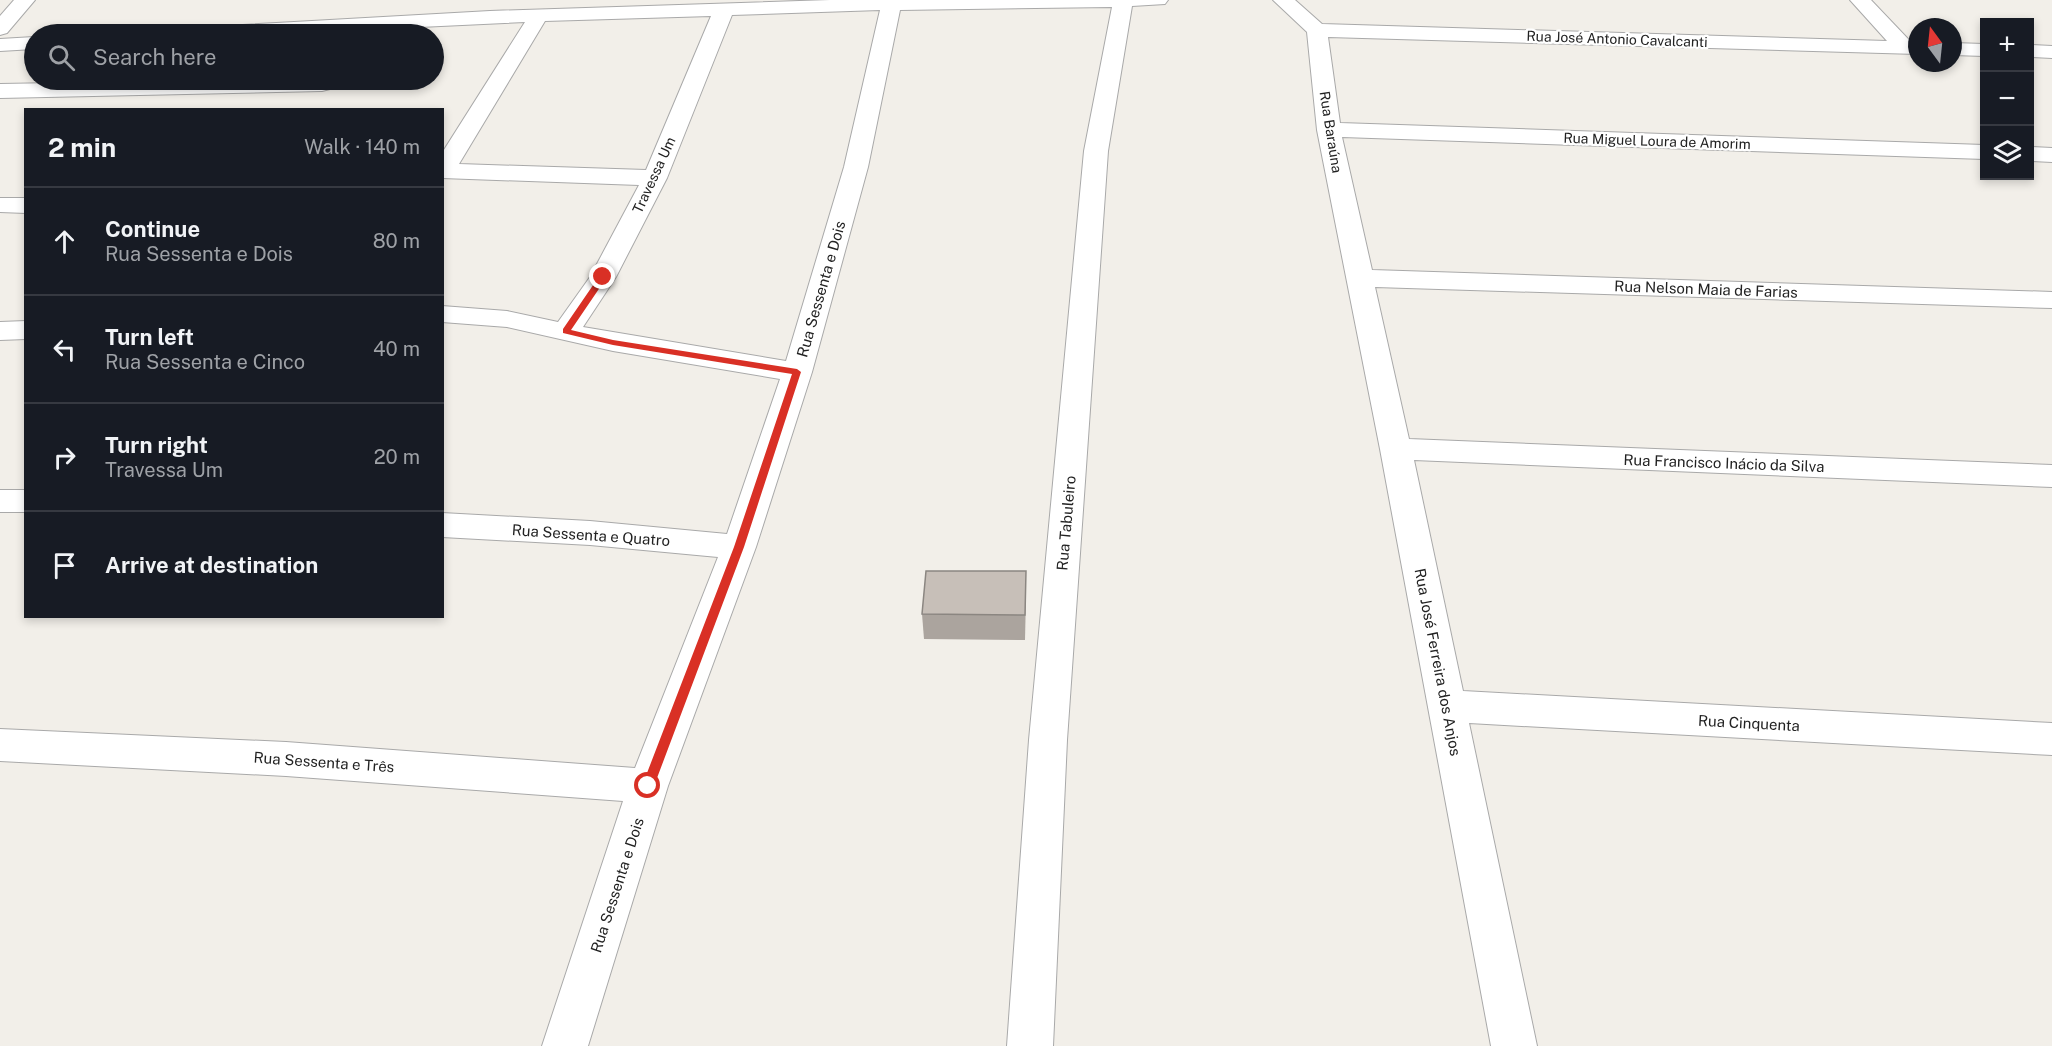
<!DOCTYPE html>
<meta charset="utf-8">
<style>
:root{--surface:#171b24;--page:#20242c;--text:#f1f3f6;--muted:#9ea1a6;--line:#363941}
body{margin:0;font-family:"Public Sans",sans-serif;background:var(--page);color:var(--text)}
.controls{position:absolute;right:18px;top:18px;display:grid;overflow:hidden;border-radius:0px;box-shadow:0 3px 9px #0003}
.controls button{width:54px;height:54px;display:grid;place-items:center;padding:0;border:0;border-bottom:2px solid var(--line);background:var(--surface);color:var(--text);font:30px sans-serif}
.compass{position:absolute;left:1908px;top:18px;width:54px;height:54px;border-radius:50%;background:var(--surface);box-shadow:0 3px 9px #0003;rotate:345deg}
.stop{position:absolute;width:18px;height:18px;margin:-14px;border:4px solid #d93025;border-radius:50%;background:#fff}
.stop.end{background:#d93025;border-color:#fff;box-shadow:0 2px 6px #0008}
.list{margin:0;padding:0;list-style:none}
h2{display:flex;justify-content:space-between;align-items:center;height:78px;margin:0;padding:0 24px;font-size:26px}
h2 small{font-size:20px;font-weight:400;color:var(--muted)}
.list li{display:grid;grid-template-columns:39px 1fr auto;gap:18px;align-items:center;box-sizing:border-box;height:108px;padding:0 24px;border-top:2px solid var(--line)}
.list b{display:block;font-size:22px;white-space:nowrap}
.list p{margin:0;font-size:20px;white-space:nowrap;color:var(--muted)}
.list em{font-size:20px;font-style:normal;color:var(--muted)}
.icon{flex:none;width:33px;height:33px;fill:none;stroke:currentColor;stroke-width:2;stroke-linecap:round;stroke-linejoin:round}
.map{position:relative;flex:none;width:2052px;height:1046px;overflow:hidden}
.search{position:absolute;background:var(--surface);box-shadow:0 3px 9px #0003;left:24px;top:24px;width:420px;height:66px;display:flex;align-items:center;gap:15px;box-sizing:border-box;padding:0 21px;border-radius:33px;color:var(--muted);font-size:22px}
.panel{position:absolute;background:var(--surface);box-shadow:0 3px 9px #0003;left:24px;top:108px;width:420px;height:510px;border-radius:0px}
.map>svg:first-child{display:block}
.lines{fill:none;stroke-linecap:round;stroke-linejoin:round}
.street-casing{stroke:#a9a9a9;stroke-width:2}
.street{fill:#fff;fill-rule:evenodd}
.wall{fill:#aba49e}
.building{fill:#c7bfb8;stroke:#8b8681;stroke-width:1.5}
.route{fill:#d93025}
.labels{text-anchor:middle;dominant-baseline:central;stroke-width:4.5;stroke-linejoin:round;paint-order:stroke}
.far-street-label{font-size:14px;fill:#222;stroke:#fff}
.street-label{font-size:15px;fill:#222;stroke:#fff}
</style>
<div class="map">
<svg width="2052" height="1046" viewBox="0 0 2052 1046">
<rect width="100%" height="100%" fill="#f2efe9"/>
<g class="lines">
<defs>
<path id="street" d="M14,0H35L7,33L0,35V16Z
M830,0H1168L1165,4L1132,6L1108,151L1067,740L1053,1046H1007L1029,740L1084,151L1112,7L900,10L868,167L812,372L756,547L668,786L588,1046H542L623,801L286,776L0,761V729L286,742L635,768L718,557L590,545L442,537V513L590,521L727,534L780,379L613,351L507,327L442,322V306L507,311L558,322L590,277L639,185L442,178V153L525,22L271,34H151L154,30L490,11ZM880,10L844,167L786,361L583,327L616,277L667,178L732,15ZM711,16L646,170L459,164L545,21Z
M1273,0H1295L1322,24L1887,41L1850,0H1871L1910,41L1917,42V54L1328,37L1340,123L1984,145V159L1342,137L1372,270L2052,292V308L1375,287L1409,439L2052,465V487L1414,460L1463,691L2052,723V755L1469,723L1537,1046H1491L1380,449L1317,130L1307,32Z
M34,37V49L0,51V39Z
M1953,43L1984,44V56L1953,55Z
M2030,45L2052,46V58L2030,57Z
M225,80H330L333,84L330,89L322,91L0,98V84Z
M2030,147L2052,148V162L2030,161Z
M0,198H26V213L0,212Z
M26,321V339L0,340V322Z
M0,490H26V512H0Z"/>
</defs>
<use href="#street" class="street-casing"/>
<use href="#street" class="street"/>
</g>
<path class="wall" d="M1026,596L1025,640L924,639L922,614Z"/>
<path class="building" d="M926,571H1026L1025,615L922,614Z"/>
<path class="route" d="M603,275L607,277L571,330L613,340L797,369L801,372L744,547L654,786L648,791L642,786L734,547L792,374L613,345L563,333V329L600,275Z"/>
<g class="labels">
<g class="far-street-label">
<text transform="translate(1617 39) rotate(2)">Rua José Antonio Cavalcanti</text>
<text transform="translate(1331 132) rotate(81)">Rua Baraúna</text>
<text transform="translate(1657 141) rotate(2)">Rua Miguel Loura de Amorim</text>
<text transform="translate(654 175) rotate(-65)">Travessa Um</text>
</g>
<g class="street-label">
<text transform="translate(821 289) rotate(-74)">Rua Sessenta e Dois</text>
<text transform="translate(1706 289) rotate(2)">Rua Nelson Maia de Farias</text>
<text transform="translate(1724 463) rotate(2)">Rua Francisco Inácio da Silva</text>
<text transform="translate(1066 523) rotate(-85)">Rua Tabuleiro</text>
<text transform="translate(591 535) rotate(4)">Rua Sessenta e Quatro</text>
<text transform="translate(1438 662) rotate(79)">Rua José Ferreira dos Anjos</text>
<text transform="translate(1749 723) rotate(3)">Rua Cinquenta</text>
<text transform="translate(324 762) rotate(4)">Rua Sessenta e Três</text>
<text transform="translate(617 885) rotate(-72)">Rua Sessenta e Dois</text>
</g>
</g>
</svg>
<div class="controls">
<button>+</button>
<button>−</button>
<button><svg class="icon" aria-label="layers" viewBox="0 0 24 24"><path d="M12 4l9 5-9 5-9-5zM3 14l9 5 9-5"/></svg></button>
</div>
<svg class="compass" viewBox="-18 -18 36 36"><path d="M0-13l5 13h-10z" fill="#e53935"/><path d="M0 13l5-13h-10z" fill="#9ea1a6"/></svg>
<div class="stop" style="left:648px;top:786px"></div>
<div class="stop end" style="left:603px;top:277px"></div>
<div class="search"><svg class="icon" aria-label="search" viewBox="0 0 24 24"><circle cx="10" cy="10" r="6"/><path d="M15 15l6 6"/></svg>Search here</div>
<section class="panel">
<h2>2 min<small>Walk · 140 m</small></h2>
<ul class="list">
<li><svg class="icon" aria-label="ahead" viewBox="0 0 24 24"><path d="M12 20V5M6 11l6-6 6 6"/></svg><div><b>Continue</b><p>Rua Sessenta e Dois</p></div><em>80 m</em></li>
<li><svg class="icon" aria-label="left" viewBox="0 0 24 24"><path d="M17 20v-9H6M10 6l-5 5 5 5"/></svg><div><b>Turn left</b><p>Rua Sessenta e Cinco</p></div><em>40 m</em></li>
<li><svg class="icon" aria-label="right" viewBox="0 0 24 24"><path d="M7 20v-9h11M14 6l5 5-5 5"/></svg><div><b>Turn right</b><p>Travessa Um</p></div><em>20 m</em></li>
<li><svg class="icon" aria-label="arrive" viewBox="0 0 24 24"><path d="M6 21V4h12l-3 4 3 4H6"/></svg><div><b>Arrive at destination</b></div></li>
</ul>
</section>
</div>
